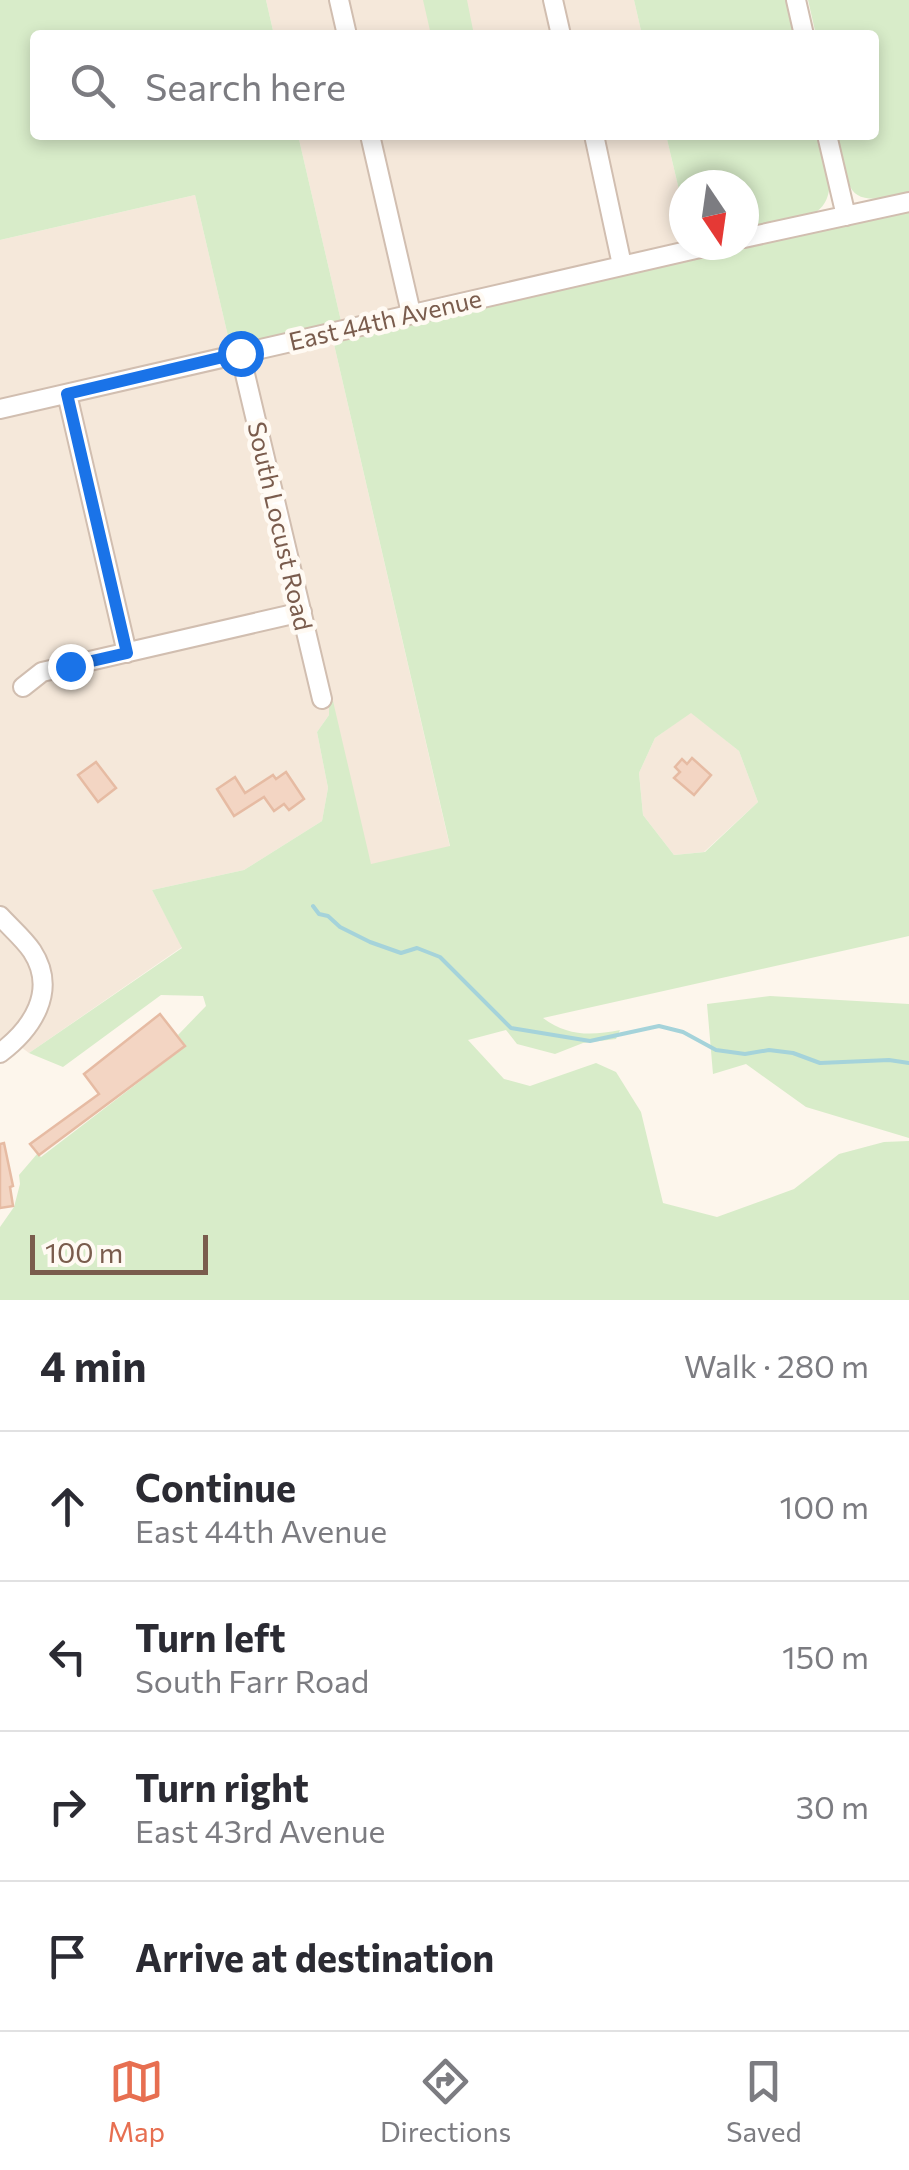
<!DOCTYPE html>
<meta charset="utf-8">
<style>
:root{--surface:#fff;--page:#f7f7f7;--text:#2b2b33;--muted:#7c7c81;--line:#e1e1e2;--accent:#e76f51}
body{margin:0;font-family:Commissioner,sans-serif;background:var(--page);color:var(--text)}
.compass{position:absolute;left:669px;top:170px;width:90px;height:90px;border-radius:50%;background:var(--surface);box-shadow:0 5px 15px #0003;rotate:167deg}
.scale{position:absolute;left:30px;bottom:25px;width:178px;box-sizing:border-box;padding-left:10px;border:5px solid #7a5c4d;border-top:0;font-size:28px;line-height:35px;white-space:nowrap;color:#7a5c4d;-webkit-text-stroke:8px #fffaf3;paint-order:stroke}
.stop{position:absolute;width:30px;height:30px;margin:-22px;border:8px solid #1a73e8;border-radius:50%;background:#fff}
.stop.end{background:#1a73e8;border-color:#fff;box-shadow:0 2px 10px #0008}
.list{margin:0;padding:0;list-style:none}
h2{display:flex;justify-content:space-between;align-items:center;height:130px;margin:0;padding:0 40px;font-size:42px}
h2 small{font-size:32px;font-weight:400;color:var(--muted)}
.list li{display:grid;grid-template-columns:65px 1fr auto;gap:30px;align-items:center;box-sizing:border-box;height:150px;padding:0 40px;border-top:2px solid var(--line)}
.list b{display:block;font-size:38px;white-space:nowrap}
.list p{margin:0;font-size:32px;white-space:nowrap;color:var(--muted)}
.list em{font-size:32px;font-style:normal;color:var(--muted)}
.icon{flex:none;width:55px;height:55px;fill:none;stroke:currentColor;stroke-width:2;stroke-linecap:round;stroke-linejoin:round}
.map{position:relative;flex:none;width:909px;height:1300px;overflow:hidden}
.search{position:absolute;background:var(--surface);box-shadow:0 5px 15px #0003;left:30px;right:30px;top:30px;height:110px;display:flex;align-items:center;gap:25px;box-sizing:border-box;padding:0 35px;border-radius:10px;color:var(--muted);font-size:38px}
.sheet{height:730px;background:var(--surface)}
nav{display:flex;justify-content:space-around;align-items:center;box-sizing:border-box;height:140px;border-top:2px solid var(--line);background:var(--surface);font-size:28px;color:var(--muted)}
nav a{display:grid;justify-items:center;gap:5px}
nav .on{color:var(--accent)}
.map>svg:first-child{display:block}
.residential{fill:#f5e8da}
.green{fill:#d8ecc9;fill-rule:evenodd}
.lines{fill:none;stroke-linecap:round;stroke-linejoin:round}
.stream{stroke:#a5d3da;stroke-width:4}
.building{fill:#f3d5c3;stroke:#e6bba3;stroke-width:2.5}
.minor-casing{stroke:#d1beb0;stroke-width:22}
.minor{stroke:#fff;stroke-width:18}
.route{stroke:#1a73e8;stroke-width:12}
.labels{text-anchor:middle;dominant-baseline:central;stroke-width:9;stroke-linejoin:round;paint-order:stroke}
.street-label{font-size:25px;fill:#7a5c4d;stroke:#fffaf3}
</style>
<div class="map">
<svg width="909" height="1300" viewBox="0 0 909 1300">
<rect width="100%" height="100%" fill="#fdf6ec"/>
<path class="residential" d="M266,0H634L642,35H274Z
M298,135H666L684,211V241L341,321Z
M195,195L231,349L0,403V240Z
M333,340L450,847L371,865L329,715L317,732L328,788L322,821L244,870L152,890L182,947L29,1053L9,1038L0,1045V415Z
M691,712L739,751L758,802L704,852L674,855L643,815L639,773L655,738Z"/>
<path class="green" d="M0,0H266L274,35H35V135H298L341,321L231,349L195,195L0,240Z
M423,0H467L474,35H431Z
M634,0H790L798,35H642Z
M808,0H909V194C843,208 850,192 837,135H874V35H816Z
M666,135H820C826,159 840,196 816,212L744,228V185H684V211Z
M909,210V936L543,1018C567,1036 591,1036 620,1030L616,1039L583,1043L555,1054L517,1044L506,1030L468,1040L504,1079L530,1086L596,1063L616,1072L641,1112L663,1203L717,1217L794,1189L839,1154L884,1142L909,1141V1300H0V1227L14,1207L20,1184L19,1175L37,1154L41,1157L186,1046L178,1035L206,1006L203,996L161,995L63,1067L29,1053L182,948L152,890L244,870L322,821L328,788L317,732L329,715V702L333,701L371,864L450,846L333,340ZM691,713L739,751L758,802L705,852L674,855L643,815L639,773L655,738Z
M770,996L909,1004V1138L806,1107L746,1064L713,1074L707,1004Z"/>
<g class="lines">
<path class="stream" d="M313,906L319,914L328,916L340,927L370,942L401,953L417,948L440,957L511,1028L590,1041L659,1026L683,1032L716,1050L745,1054L769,1050L793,1053L820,1063L889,1060L909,1063"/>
</g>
<path class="building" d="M692,758L711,775L694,795L674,778L680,772L675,767L682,759L687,764Z
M96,762L116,788L98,802L78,775Z
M286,772L304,799L289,810L284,804L274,811L264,797L234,816L217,789L235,777L245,793L273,775L276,779Z
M160,1014L185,1046L39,1155L30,1144L99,1094L84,1074Z
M4,1143L13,1186L10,1187L13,1206L0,1208V1144Z"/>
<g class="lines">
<defs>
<path id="minor" d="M339,0L347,35
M553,0L561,35
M796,0L804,35
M370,135L411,313
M594,135L622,265
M827,135L846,216
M744,238L909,202
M240,353L322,699
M67,394L127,653
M0,409L713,245
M23,687L42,672L302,612
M0,916C10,927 24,939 32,951C58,991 32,1029 0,1053"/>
</defs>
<use href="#minor" class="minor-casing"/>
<use href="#minor" class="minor"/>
</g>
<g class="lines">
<path class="route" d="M70,666L127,653L67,394L240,353"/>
</g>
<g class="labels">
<g class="street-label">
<text transform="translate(385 319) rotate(-13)">East 44th Avenue</text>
<text transform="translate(281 526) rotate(77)">South Locust Road</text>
</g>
</g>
</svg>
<svg class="compass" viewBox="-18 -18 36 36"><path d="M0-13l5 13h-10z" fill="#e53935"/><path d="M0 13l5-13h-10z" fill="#7c7c81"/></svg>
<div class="scale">100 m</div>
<div class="stop" style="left:240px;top:353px"></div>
<div class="stop end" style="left:70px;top:666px"></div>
<div class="search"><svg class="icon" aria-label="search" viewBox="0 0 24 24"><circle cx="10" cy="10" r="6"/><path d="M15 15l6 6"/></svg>Search here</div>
</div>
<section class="sheet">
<h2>4 min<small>Walk · 280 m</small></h2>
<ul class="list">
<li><svg class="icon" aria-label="ahead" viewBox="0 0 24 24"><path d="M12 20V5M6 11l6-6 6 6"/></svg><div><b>Continue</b><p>East 44th Avenue</p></div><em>100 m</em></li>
<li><svg class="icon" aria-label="left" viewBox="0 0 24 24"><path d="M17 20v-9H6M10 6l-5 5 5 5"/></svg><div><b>Turn left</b><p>South Farr Road</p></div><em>150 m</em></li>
<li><svg class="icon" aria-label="right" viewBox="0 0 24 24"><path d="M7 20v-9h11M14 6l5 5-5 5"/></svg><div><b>Turn right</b><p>East 43rd Avenue</p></div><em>30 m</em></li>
<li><svg class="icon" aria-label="arrive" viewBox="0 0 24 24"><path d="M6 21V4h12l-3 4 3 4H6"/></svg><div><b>Arrive at destination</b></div></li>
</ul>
</section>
<nav>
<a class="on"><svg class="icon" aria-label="map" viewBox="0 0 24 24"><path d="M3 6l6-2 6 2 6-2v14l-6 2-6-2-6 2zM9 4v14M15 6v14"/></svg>Map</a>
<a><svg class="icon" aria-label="directions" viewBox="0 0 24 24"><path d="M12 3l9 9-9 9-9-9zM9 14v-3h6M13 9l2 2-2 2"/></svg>Directions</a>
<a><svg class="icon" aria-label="saved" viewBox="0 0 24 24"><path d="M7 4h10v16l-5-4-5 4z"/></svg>Saved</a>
</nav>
